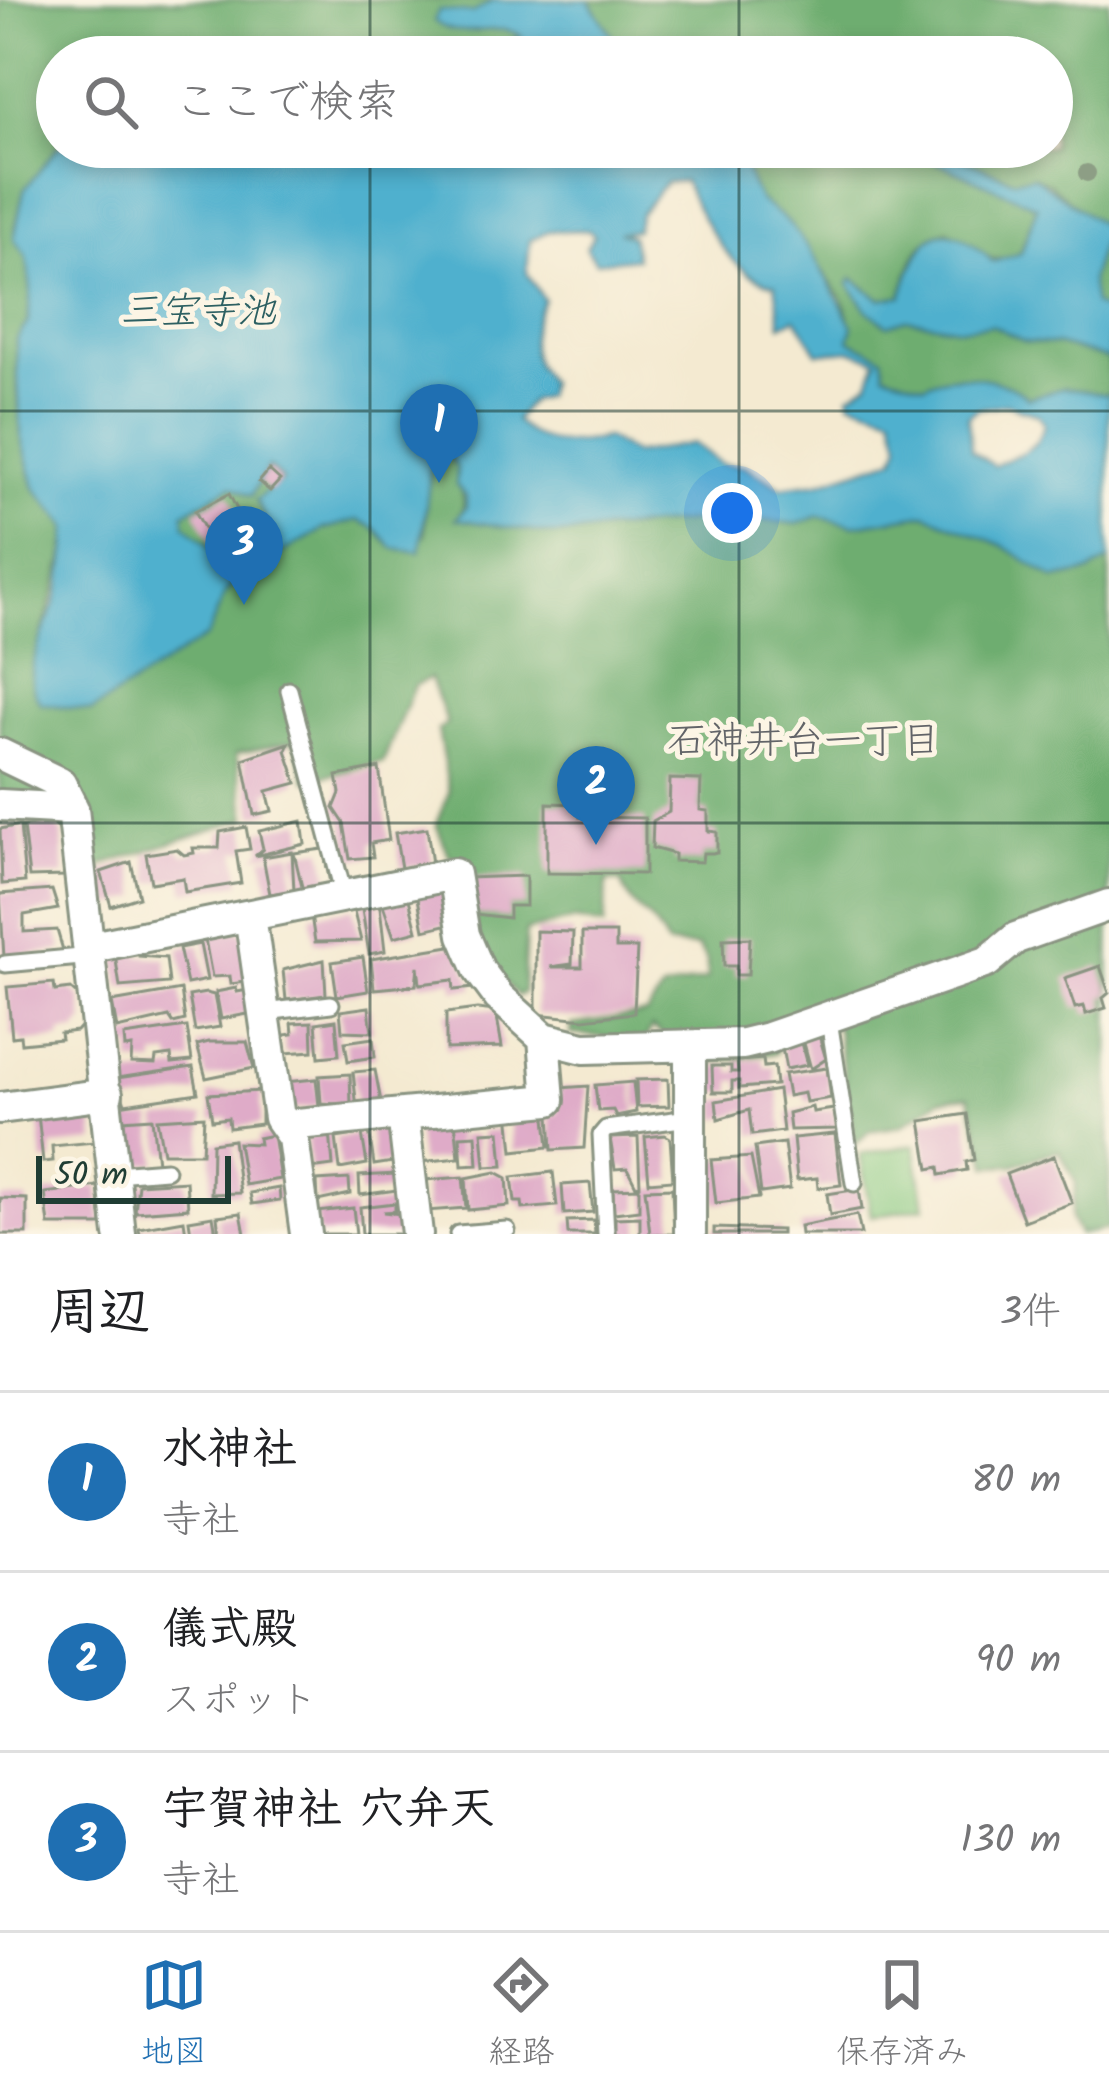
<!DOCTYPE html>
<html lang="ja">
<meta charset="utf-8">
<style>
:root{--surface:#fff;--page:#f2f2f2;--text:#202124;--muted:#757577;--line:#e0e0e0;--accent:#1f6fb2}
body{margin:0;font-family:Kalam,"Klee One",sans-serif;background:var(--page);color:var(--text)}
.scale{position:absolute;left:36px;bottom:30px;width:195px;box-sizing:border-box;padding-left:12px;border:6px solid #1f3d34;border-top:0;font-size:33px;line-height:42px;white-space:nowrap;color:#1f3d34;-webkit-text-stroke:9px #fcf5e5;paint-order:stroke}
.you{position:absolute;left:732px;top:513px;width:42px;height:42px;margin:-30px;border:9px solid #fff;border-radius:50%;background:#1a73e8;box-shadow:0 0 0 18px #1a73e833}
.badge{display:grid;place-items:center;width:78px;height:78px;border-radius:50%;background:var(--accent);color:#fff;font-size:39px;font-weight:700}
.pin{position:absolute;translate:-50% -99px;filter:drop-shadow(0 3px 6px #0008)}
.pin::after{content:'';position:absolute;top:63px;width:42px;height:36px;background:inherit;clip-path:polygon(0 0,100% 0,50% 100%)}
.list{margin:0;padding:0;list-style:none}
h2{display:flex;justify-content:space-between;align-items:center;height:156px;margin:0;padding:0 48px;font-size:51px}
h2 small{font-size:39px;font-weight:400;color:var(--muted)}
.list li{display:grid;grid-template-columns:78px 1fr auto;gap:36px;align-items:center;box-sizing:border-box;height:180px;padding:0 48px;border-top:3px solid var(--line)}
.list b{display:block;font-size:45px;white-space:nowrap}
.list p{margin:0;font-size:39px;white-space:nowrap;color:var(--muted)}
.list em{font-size:39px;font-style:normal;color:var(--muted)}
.icon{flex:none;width:66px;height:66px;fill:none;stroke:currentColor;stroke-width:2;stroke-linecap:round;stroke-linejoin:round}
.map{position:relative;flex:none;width:1109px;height:1234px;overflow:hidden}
.search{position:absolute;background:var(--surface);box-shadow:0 6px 18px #0003;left:36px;right:36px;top:36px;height:132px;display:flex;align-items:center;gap:30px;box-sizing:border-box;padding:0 42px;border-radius:66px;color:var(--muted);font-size:45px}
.sheet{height:696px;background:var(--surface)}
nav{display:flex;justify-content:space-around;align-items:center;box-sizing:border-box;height:168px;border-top:3px solid var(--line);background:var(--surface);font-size:33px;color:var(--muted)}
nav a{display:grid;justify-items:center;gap:6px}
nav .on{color:var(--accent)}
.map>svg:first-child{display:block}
.green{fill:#88c981;stroke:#54835a;stroke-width:3}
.forest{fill:#6ead6f;stroke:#467552;stroke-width:3}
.water{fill:#4fb0ce;stroke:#377681;stroke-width:3;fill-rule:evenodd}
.building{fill:#dfabc8}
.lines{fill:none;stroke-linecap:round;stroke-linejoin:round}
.service-casing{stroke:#8a9482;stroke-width:21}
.minor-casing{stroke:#8a9482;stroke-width:36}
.service{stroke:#fff;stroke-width:15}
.minor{stroke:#fff;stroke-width:30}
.tree{fill:#8d9e85}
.grid{fill:none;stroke:#1f3d34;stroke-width:3;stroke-opacity:0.55}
.labels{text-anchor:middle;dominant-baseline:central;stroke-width:10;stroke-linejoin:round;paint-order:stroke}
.water-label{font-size:39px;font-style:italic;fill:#2d6062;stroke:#fcf5e5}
.neighbourhood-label{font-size:39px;fill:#626468;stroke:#fcf5e5}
</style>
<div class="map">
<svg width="1109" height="1234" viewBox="0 0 1109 1234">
<rect width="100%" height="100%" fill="#fcf5e5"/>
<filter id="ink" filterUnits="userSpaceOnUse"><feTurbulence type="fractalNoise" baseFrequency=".00833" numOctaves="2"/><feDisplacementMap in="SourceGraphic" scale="24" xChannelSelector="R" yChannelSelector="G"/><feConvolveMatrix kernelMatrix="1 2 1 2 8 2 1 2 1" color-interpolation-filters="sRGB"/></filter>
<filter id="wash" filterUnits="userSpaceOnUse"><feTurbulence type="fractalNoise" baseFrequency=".004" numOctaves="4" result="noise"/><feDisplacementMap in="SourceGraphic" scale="48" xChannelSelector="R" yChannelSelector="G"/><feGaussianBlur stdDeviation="2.7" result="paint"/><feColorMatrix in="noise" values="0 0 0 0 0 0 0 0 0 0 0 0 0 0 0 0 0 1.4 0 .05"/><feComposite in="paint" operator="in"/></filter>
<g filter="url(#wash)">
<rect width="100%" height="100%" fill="#f4ead1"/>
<path class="green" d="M915,1145L925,1207L871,1216L860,1154Z"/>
<path class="forest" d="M0,0H494L474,13L458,15L475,32L497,26L522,34L498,49L482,46L459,57H57L58,147L24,190L15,229L27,257L31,290L28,323L16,340L17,382L21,435L35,488L67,525C69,581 18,659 41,703L92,711L159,666L232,584L230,570L185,524L184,513L231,485L255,482L268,466L283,480L270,495L256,500L271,532L255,568L324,529L357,520L375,528L388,544L425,536L428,464L433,451L446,452L457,468C454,492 474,497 456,519L555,535L731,517L818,516L853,525L926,514L1003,545L1055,579L1090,572L1109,560V1229L1079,1234L1071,1219L1076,1183L1059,1150L1014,1165L988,1166L969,1096L941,1099L901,1126L869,1131L855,1145L836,1023L778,1041L776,1053L703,1063L652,1027L645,1041L571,1034L572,1025L646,1014L663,990L707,979V961L698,947L667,945C656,918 630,909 621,882L607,881L604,926L575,920L526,931L523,993L518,996C484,964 459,907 466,861L449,856L436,824L449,792L438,730L447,724L430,678L414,686L383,762L306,781L295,741L236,754L247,818L100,866L113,929L98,936L77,808L0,798Z
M589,0H1109V312L1093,305L1090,280L1105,232L1049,183L1033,176L1013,180L934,147H1052V57H626L611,46L614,39Z
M735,147H901L1037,206L1020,253C991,270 973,248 948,230C914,239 910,268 902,296L880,299L853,278L849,284L883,323L906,319L960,328L992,325L1026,342L1056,344L1109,359V395L1063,388L1028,398C1006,377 949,369 925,385L885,373L883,357L848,340L849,315L841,297L788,222L759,200Z"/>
<path class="water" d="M494,0H589L614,39L611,46L626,57H459L482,46L498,49L522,36C494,19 461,44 434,21L439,10L473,13Z
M58,147H735L759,200L788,222L811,251L853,326L849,340L883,357L885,373L925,385C949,369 1006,377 1028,398L1063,388L1109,395V560L1090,572L1055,579L1002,545L926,514L853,525L819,516L797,524L731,517L555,535L456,519L466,507V496L456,485L457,468L446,452L433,451L420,552L393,548L375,528L357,520L324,529L255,568L250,560L271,532L256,500L282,480L268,467L251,496L231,486L184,513L185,524L241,576L226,592L207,636L92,711L41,703C17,677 47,629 55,603C63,579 68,550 67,526L35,488L21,435L16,340L28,322L31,290L27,257L14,239L24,190ZM684,181C700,218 734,279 775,284L781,325L796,318L818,353L850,350L877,360L869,382L850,395V401L893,415L900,443L895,458L820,482L781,487L744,466L721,464L693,443L634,454L606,438C572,444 540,449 515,420L530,401L545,396L549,382C524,359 529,327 544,300L527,273L530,240L549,231L589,230L594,235L586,248L596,262L636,258L631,236L618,232L636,230L640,214L666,182ZM1006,404L1037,414L1044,424C1037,454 1016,453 994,466L971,450L968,416L977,409Z
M901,147H934L1013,180L1033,176L1102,225L1105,232L1090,280L1094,305L1109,312V359L1056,344L1026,342L992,325L960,328L906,319L888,325L868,311L849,284L852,278L880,299L902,296C921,237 938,207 993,262L1021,253L1037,206Z"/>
<g id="blocks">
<path class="building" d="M269,470L280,480L270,491L259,482Z
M229,494L245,525L238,529L241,536L222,546L218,539L212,543L195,511Z
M289,743L286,750L297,783L267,791L272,811L254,815L243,759Z
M379,768L389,840L371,843L373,857L350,859L344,823L334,808L340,793L337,776Z
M670,779L701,780L700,810L708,811V831L717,832V853H703L702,862L674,861V854L652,848L653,821L669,812Z
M547,803L581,804L580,817L645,818V874L547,873Z
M302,821L305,844L255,856L263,849L259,831Z
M52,824L62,832L64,876L29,877L23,826Z
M20,825L25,882L2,884L0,829Z
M246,827L250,849L236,851L241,883L185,892L183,878L151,883L146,854L177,849L184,855L194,853L193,848H219L220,832Z
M427,828L432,864L401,868L395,833Z
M323,849L330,883L303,891L294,853Z
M292,852L294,891L270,894L263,857Z
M131,862L139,897L111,906L101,872Z
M526,876V906H509V918L474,914L466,878Z
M440,882L454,923L424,930L416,888Z
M52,890L58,909L24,915V932L57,930L63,950L4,957L0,894Z
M408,895L417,931L394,937L382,902Z
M379,898L385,951L369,954L361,903Z
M353,908L361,941L315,942L311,915Z
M241,931L252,981L231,984L230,976L212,977L204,934Z
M536,931L573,932L572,964L550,967H582V933H616V948H637L634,1013L584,1019L536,1014Z
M750,938L748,975H736V966H724L723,939Z
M200,944L207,980L187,984L179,948Z
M457,945L474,988L454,990L453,980L420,984L418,966L416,985L374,989L371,959Z
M138,950L139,956L166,958L169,983L120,987L115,954Z
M363,957L368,991L337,996L332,962Z
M324,960L326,995L286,1000L283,970Z
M1100,966L1109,993L1103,998L1106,1008L1086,1014L1084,1006L1075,1008L1065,978Z
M54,983L55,991L71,989L81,998L84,1022L76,1031L60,1033L61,1039L21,1043L20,1036L12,1037L7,987Z
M236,988L237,992L248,990L253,1013L221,1019L216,992Z
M181,990L185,1020L173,1023L169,1017L117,1029L112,1002Z
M206,993L214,995L220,1027L195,1031L189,996Z
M369,1007L372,1032L342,1031L340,1011Z
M477,1009L496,1011L502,1047L446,1049V1013Z
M336,1020L339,1055L319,1057L316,1023Z
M312,1022L313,1051L285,1053L284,1035L293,1034L292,1023Z
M187,1027L192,1061L172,1063L171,1055L156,1057L155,1064L131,1063L132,1047L125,1048L124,1036Z
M818,1032L826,1059L811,1069L802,1036Z
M373,1038L375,1057L348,1061L345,1042Z
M800,1039L807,1065L786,1069L781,1043Z
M209,1042H247L254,1068L206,1078L197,1045Z
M763,1059L764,1067L774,1066L776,1085L739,1088V1081H732V1092H713L712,1066H731V1072H738L737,1061Z
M193,1067L198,1093L125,1104L117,1078Z
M827,1068L831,1098L806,1102L804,1093L788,1096L784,1074Z
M375,1070L382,1107L357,1109L353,1072Z
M350,1074L351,1105L321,1103L319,1076Z
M316,1079L319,1106L292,1109L285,1082Z
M668,1079L669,1106L637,1107L636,1080Z
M633,1082L636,1112L616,1116L613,1110L598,1111L595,1085Z
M588,1086L584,1148L552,1150L550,1115L558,1114L560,1088Z
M778,1090L783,1131L752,1135L749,1110L718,1119L716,1101Z
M261,1091V1124L229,1128L228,1118L212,1120L208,1094Z
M812,1107L813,1112L834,1109L837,1129L790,1130L788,1113Z
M545,1108L549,1147L513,1151L509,1112Z
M92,1109L95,1142L52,1146L53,1161L43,1162L38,1114Z
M967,1114L974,1160L966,1162L967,1170L940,1175L939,1167L929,1169L921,1121Z
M204,1116L202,1153H163L157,1119Z
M152,1118L157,1163L125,1165L122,1120Z
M455,1121L459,1158L420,1162L416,1125Z
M389,1128L394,1133L393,1162L374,1165L369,1130Z
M500,1131L503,1166L485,1167L482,1132Z
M330,1132L333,1166L310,1169L307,1138Z
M362,1134L367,1164L340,1169L336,1138Z
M835,1134L841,1185L818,1188L817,1178L797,1180L793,1138Z
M273,1135L280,1179L245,1185L238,1143L259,1144L258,1138Z
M476,1135L478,1165L462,1166L460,1136Z
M665,1135L670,1138L673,1180L649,1182L645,1137Z
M638,1137L640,1185L636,1186L627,1168L615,1169L610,1138Z
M233,1140L240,1193L211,1194L212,1143Z
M784,1143L790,1189L761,1193L755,1147Z
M1054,1156L1072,1203L1024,1221L1006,1174Z
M751,1157L759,1198L716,1203L711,1160Z
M496,1172L507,1178L509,1206L468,1210L466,1178Z
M553,1172L557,1206L523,1209L522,1202H515L512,1177Z
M396,1174L397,1190L360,1195L359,1176Z
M463,1177L466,1208L426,1211L425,1180Z
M349,1179L350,1194L318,1201L317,1181Z
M186,1181L188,1208L135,1212L138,1184Z
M590,1183L593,1212L564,1214L562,1185Z
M98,1186L102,1225H49L45,1193Z
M279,1188L280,1200L252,1204L250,1193Z
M639,1188V1210L614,1213L613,1189Z
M672,1188L674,1234H650L645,1189Z
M859,1189L862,1209L830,1215L827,1194Z
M0,1198L27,1199V1234H0Z
M395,1203V1211L383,1212L401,1214L403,1234H362L360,1207Z
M353,1208L356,1234H318L316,1212Z
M241,1213L245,1234H219L217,1216Z
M857,1215L861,1234H801L800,1226Z
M213,1216L216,1234H191L189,1220Z
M640,1217V1234H615V1218Z
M184,1220L186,1234H140L139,1228Z
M594,1220L595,1234H568L567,1221Z
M714,1228L781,1230V1234H714Z"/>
</g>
</g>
<g filter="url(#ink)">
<use href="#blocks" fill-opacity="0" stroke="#8a9482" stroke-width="3"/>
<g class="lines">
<defs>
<path id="service" d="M289,690L344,895
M5,964L92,956
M265,1012L331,1004
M829,1020L854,1183
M115,1174L166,1170
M458,1234L507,1230
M606,1234L601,1135L606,1129L689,1118"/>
<path id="minor" d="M0,754L60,783L73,809L120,1234
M0,805L73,809
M250,915L279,1118L293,1138L306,1234
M92,947L454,874L464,935L479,970L499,997L544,1038L584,1048L743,1044L768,1038L987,962L1016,938L1109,905
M690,1046V1234
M0,1108L107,1094
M403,1114L417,1234
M290,1129L297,1124L549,1100L544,1038"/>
</defs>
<use href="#service" class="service-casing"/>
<use href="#minor" class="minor-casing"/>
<use href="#service" class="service"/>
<use href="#minor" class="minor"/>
</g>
<circle class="tree" cx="1087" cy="173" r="9"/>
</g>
<path class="grid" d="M370,0V57M739,0V57M370,147V1234M739,147V1234M0,411H1109M0,823H1109"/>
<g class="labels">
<g class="water-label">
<text x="198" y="313">三宝寺池</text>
</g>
<g class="neighbourhood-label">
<text x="804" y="743">石神井台一丁目</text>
</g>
</g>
</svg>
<div class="scale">50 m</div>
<div class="you"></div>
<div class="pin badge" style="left:439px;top:483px">1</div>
<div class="pin badge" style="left:596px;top:845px">2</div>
<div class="pin badge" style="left:244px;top:605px">3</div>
<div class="search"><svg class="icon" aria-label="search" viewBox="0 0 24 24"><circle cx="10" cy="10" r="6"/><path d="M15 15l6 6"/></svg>ここで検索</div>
</div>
<section class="sheet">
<h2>周辺<small>3件</small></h2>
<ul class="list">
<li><span class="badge">1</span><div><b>水神社</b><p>寺社</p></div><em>80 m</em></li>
<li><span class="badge">2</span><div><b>儀式殿</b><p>スポット</p></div><em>90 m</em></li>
<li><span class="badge">3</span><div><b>宇賀神社 穴弁天</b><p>寺社</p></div><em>130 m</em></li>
</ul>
</section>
<nav>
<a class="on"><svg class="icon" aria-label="map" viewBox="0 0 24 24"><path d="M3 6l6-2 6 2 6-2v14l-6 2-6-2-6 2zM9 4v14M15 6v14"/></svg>地図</a>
<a><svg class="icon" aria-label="directions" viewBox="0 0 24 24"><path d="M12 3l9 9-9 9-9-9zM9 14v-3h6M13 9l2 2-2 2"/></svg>経路</a>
<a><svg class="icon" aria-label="saved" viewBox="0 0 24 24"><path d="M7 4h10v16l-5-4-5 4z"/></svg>保存済み</a>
</nav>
